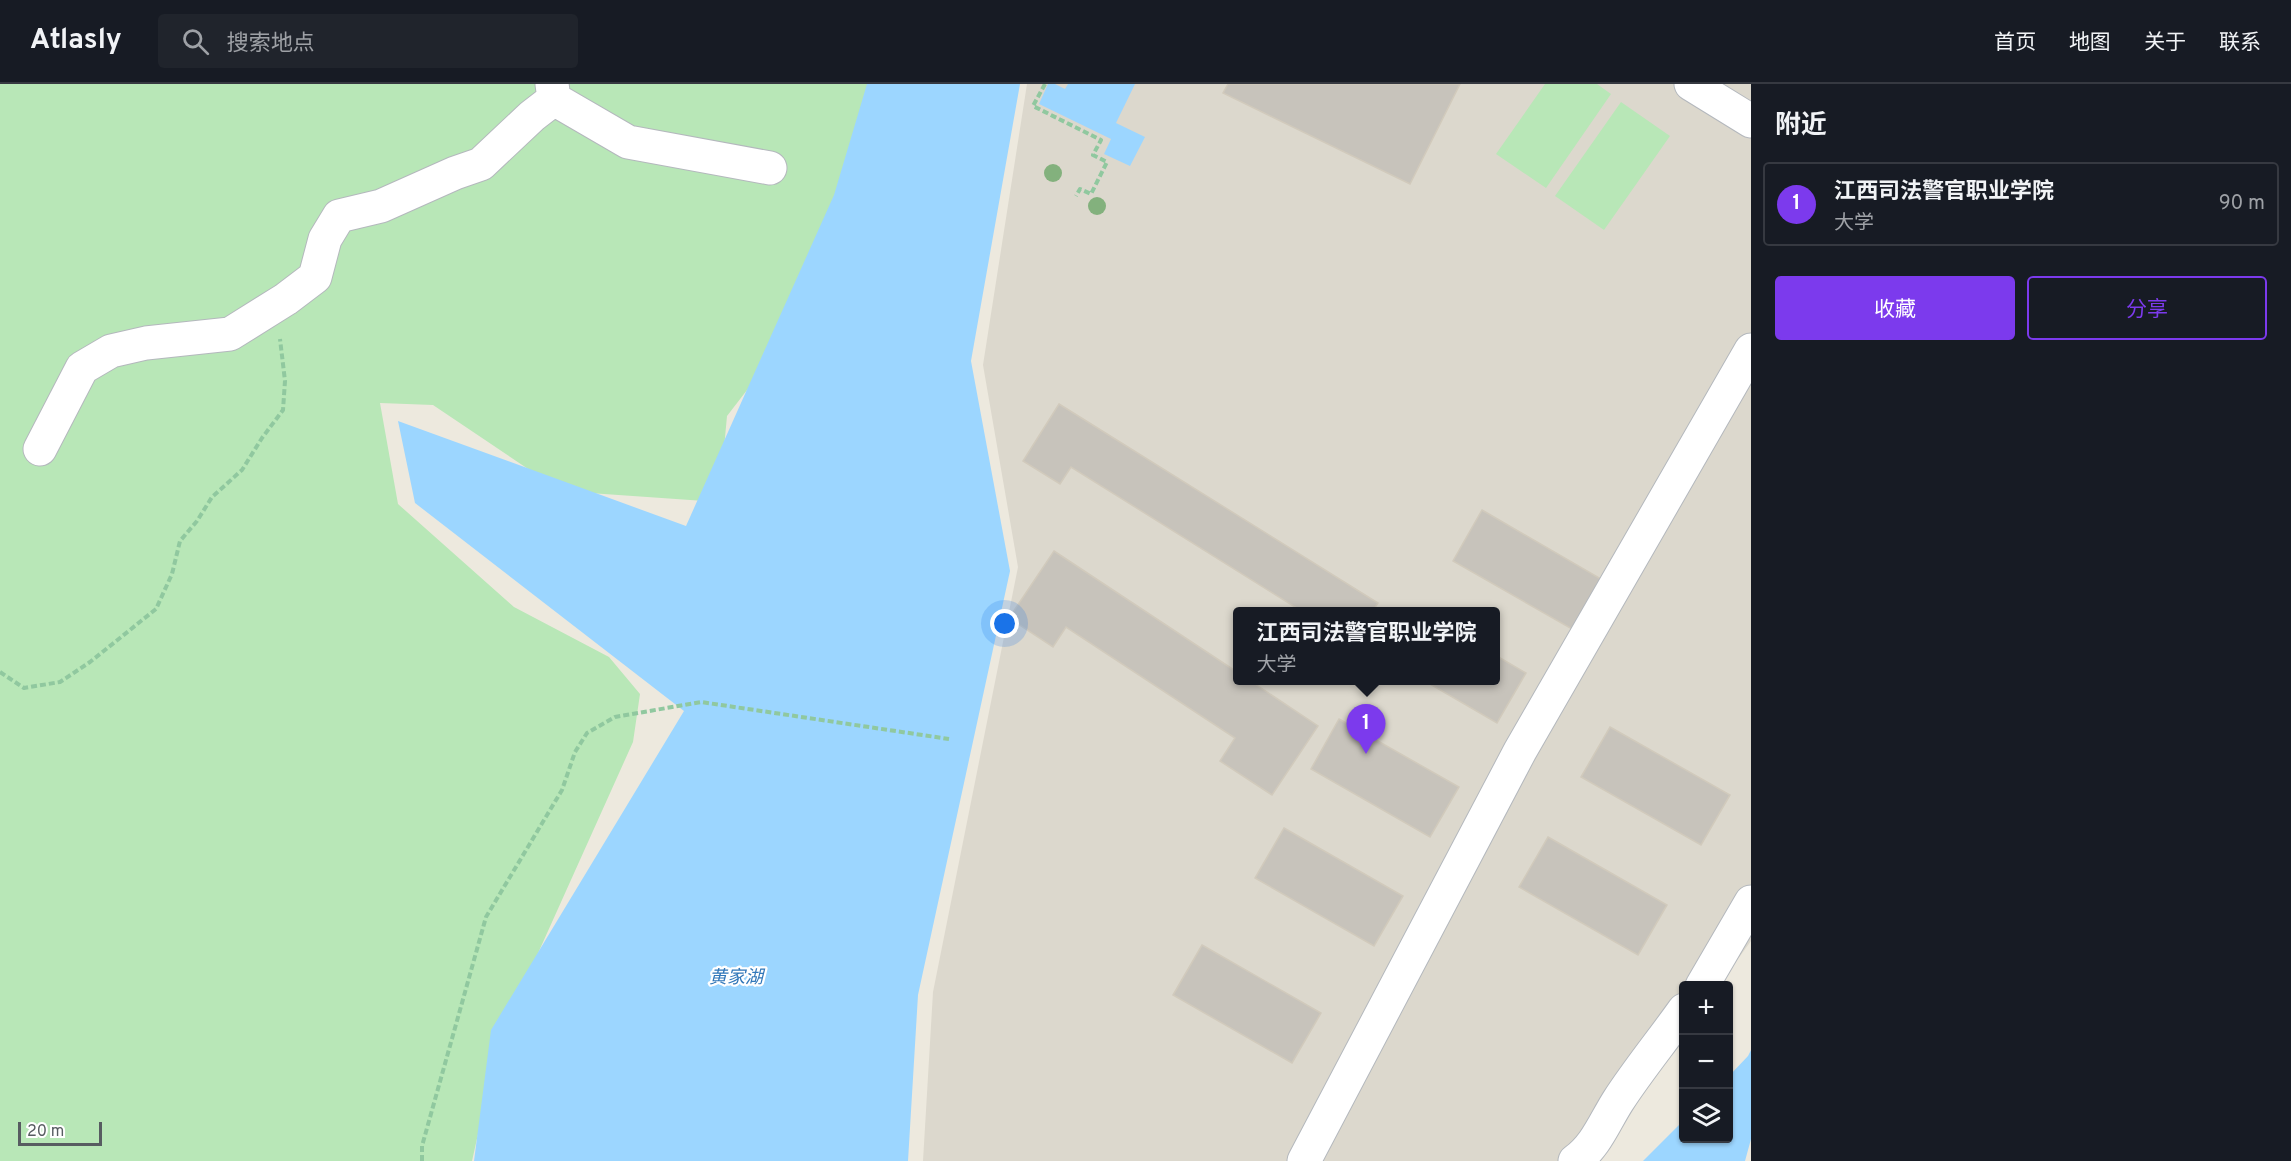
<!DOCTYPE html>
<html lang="zh">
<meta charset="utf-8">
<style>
:root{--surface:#171b24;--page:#20242c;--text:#f1f3f6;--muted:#9ea1a6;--line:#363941;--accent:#7c3aed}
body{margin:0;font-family:Overpass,"Noto Sans SC",sans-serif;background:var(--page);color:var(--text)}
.controls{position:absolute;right:18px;bottom:18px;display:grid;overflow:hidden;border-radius:6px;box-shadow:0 2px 4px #0004}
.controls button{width:54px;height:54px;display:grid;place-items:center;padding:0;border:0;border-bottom:2px solid var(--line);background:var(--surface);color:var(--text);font:30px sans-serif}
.scale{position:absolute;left:18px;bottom:15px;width:84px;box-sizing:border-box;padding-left:6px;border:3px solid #575c61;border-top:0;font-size:16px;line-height:21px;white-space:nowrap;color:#575c61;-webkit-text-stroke:4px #fff;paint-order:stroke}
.you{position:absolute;left:1005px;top:540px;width:21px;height:21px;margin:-15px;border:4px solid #fff;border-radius:50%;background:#1a73e8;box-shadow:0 0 0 9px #1a73e833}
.badge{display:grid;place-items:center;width:39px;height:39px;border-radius:50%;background:var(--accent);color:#fff;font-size:20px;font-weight:700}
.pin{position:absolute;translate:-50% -50px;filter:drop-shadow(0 2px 3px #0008)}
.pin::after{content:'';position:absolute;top:32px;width:21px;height:18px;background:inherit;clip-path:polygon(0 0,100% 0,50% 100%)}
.popup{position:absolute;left:1233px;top:523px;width:267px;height:78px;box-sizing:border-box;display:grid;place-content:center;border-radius:6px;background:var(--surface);filter:drop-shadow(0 2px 4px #0005);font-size:20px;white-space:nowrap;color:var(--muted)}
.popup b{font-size:22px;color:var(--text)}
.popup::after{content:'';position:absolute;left:50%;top:100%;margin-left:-12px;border:12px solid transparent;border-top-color:var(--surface)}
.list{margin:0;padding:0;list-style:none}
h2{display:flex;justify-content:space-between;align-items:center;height:78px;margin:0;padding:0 24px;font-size:26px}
h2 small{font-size:20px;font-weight:400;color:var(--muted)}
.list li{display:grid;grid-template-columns:39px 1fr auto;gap:18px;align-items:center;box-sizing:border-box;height:84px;margin:0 12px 12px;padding:0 12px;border:2px solid var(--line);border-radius:6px}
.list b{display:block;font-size:22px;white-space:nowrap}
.list p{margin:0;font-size:20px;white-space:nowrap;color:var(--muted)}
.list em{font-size:20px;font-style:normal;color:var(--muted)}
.actions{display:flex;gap:12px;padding:18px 24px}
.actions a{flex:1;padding:14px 0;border:2px solid var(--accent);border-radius:6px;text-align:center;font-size:21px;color:var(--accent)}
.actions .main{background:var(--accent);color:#fff}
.icon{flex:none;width:33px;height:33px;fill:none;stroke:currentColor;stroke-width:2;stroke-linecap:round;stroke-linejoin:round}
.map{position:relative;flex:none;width:1751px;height:1077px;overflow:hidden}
header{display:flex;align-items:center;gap:36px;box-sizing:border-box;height:84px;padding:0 30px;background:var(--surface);border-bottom:2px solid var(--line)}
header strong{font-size:28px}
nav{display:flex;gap:33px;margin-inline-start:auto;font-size:21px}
.search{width:420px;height:54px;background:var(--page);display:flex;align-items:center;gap:15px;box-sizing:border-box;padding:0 21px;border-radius:6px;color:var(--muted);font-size:22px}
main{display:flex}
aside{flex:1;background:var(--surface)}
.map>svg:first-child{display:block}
.education{fill:#dcd8cd;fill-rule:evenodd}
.green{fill:#b8e7b7}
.water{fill:#9cd6ff}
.building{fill:#c7c3bb;stroke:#d1cabc;stroke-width:1.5}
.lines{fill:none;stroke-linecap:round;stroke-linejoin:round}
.minor-casing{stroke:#b4b8bd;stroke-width:35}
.path{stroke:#90c89f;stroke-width:4;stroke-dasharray:6 3;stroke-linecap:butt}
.minor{stroke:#fff;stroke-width:33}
.tree{fill:#83b17d}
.labels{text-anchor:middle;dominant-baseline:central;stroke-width:4.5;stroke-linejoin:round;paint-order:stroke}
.water-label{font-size:18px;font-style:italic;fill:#3177b9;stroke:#fff}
</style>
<header>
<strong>Atlasly</strong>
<div class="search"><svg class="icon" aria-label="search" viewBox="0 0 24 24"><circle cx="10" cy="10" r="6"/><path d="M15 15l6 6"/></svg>搜索地点</div>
<nav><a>首页</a><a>地图</a><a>关于</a><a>联系</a></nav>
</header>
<main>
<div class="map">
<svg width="1751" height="1077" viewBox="0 0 1751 1077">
<rect width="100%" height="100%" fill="#ede9de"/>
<path class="education" d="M1027,0H1751V857L1719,901L1684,902L1683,950L1591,1077H923L933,908L1018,483L983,281ZM1237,528H1495V596H1237Z"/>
<path class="green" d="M0,0H919L851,171L727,332L719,418L561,407L433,321L380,319L398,420L514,523L609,573L640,610L633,658L499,956L472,1077H0Z
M1545,0H1597L1611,10L1546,104L1496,70Z
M1621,18L1670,52L1604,146L1555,112Z"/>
<path class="water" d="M867,0H1020L971,277L1010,487L918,911L908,1077H474L491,946L684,627L415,419L398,337L686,442L834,111Z
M1048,0H1055L1065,5L1068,0H1135L1116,39L1145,53L1130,82L1104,70L1111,55L1039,20Z
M1751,966V1055L1745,1077H1643L1683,1037L1684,1054H1728L1729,992L1748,972Z"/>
<path class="building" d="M1228,0H1460L1410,100L1223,9Z
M1059,320L1378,519L1372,528H1303L1071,383L1060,400L1023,377Z
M1482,426L1601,495L1572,545L1453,477Z
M1054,467L1237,588V596H1249L1318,642L1272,711L1220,677L1235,654L1066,543L1053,563L1009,534Z
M1495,571L1526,589L1497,639L1423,596H1495Z
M1339,635L1459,703L1430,753L1311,685Z
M1610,643L1730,711L1701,761L1581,693Z
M1284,744L1403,812L1374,862L1255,794Z
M1548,753L1667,821L1638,871L1519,803Z
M1202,861L1321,929L1292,979L1173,911Z"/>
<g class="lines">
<defs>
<path id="minor" d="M552,0L554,15L628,58L770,84
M1691,0L1751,37
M40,365L82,284L111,267L146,259L230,250L286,215L315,193L325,155L339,132L381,122L455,89L481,80L532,32L554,15
M1702,902L1751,818
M1304,1077L1520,667L1751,266
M1575,1077C1596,1062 1604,1039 1618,1017C1638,986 1662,957 1684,926"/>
</defs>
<use href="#minor" class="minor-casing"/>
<path class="path" d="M1045,0L1033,22L1101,56L1093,71L1107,78L1091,110L1080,105L1076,112
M0,588L24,604L60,598L90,578L156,525L172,490L180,457L197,437L212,413L242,386L262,354L283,326L285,297L280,255
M422,1077V1062L486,833L562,706L575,668L587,649L615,633L701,618L949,655"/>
<use href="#minor" class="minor"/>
</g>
<g class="tree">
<circle cx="1053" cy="89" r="9"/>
<circle cx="1097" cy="122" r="9"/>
</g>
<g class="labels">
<g class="water-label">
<text x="736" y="894">黄家湖</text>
</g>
</g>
</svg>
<div class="controls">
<button>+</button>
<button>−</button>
<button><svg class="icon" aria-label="layers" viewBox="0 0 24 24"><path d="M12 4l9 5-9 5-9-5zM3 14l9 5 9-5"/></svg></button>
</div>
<div class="scale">20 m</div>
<div class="you"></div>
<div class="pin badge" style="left:1366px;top:670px">1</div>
<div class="popup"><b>江西司法警官职业学院</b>大学</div>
</div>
<aside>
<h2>附近<small></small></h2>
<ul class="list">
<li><span class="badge">1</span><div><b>江西司法警官职业学院</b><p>大学</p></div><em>90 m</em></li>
</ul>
<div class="actions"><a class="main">收藏</a><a>分享</a></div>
</aside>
</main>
